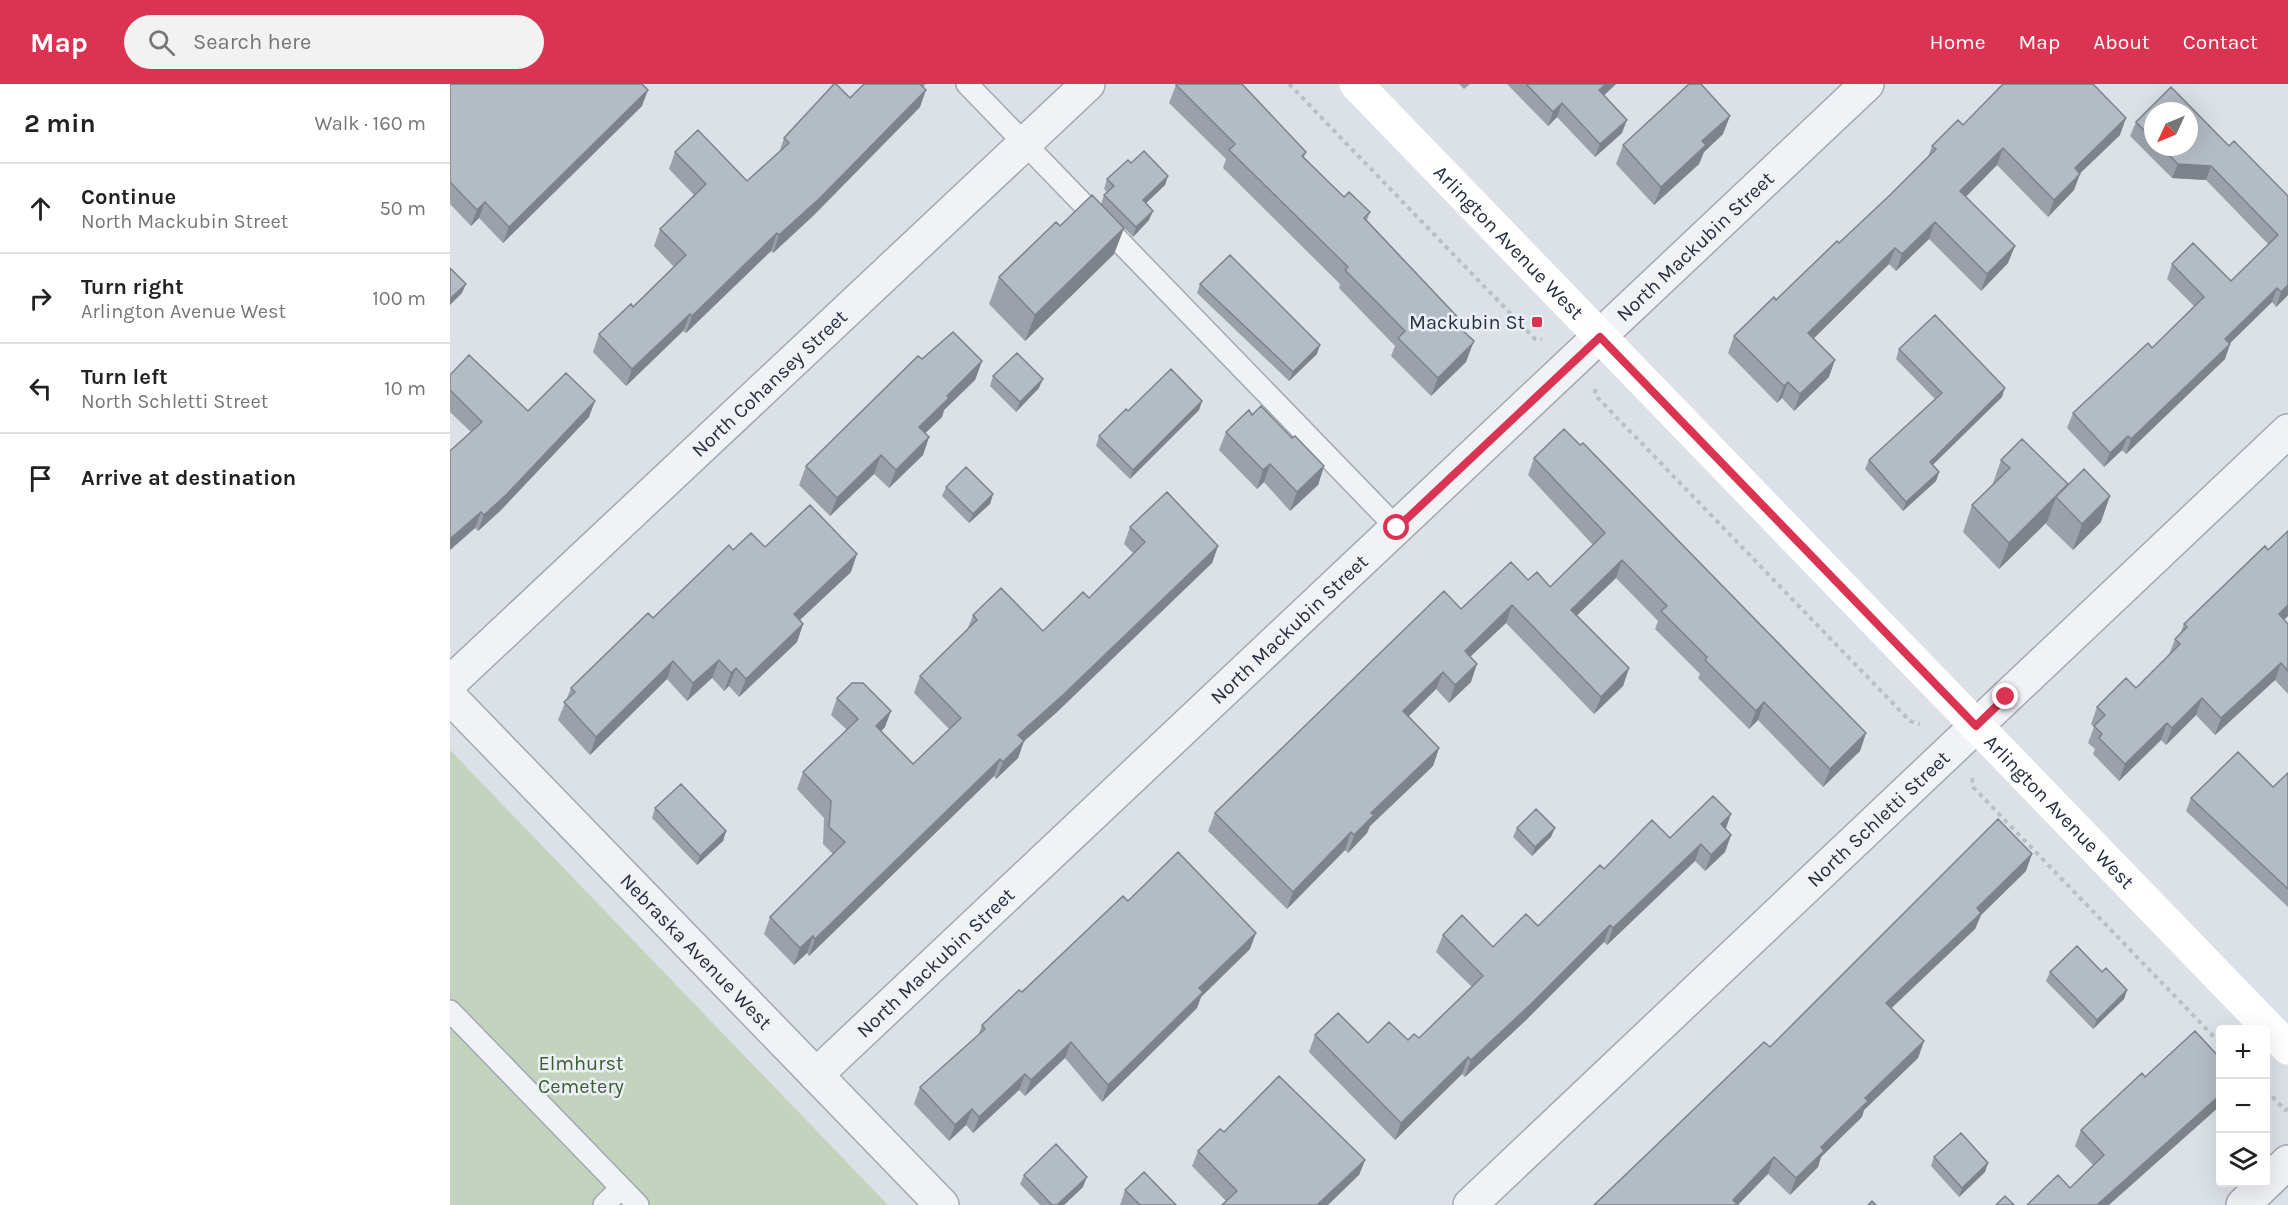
<!DOCTYPE html>
<meta charset="utf-8">
<style>
:root{--surface:#fff;--page:#f2f2f2;--text:#222;--muted:#767676;--line:#e0e0e0;--accent:#db3452}
body{margin:0;font-family:Karla,sans-serif;background:var(--page);color:var(--text)}
.controls{position:absolute;right:18px;bottom:18px;display:grid;overflow:hidden;border-radius:6px;box-shadow:0 6px 24px #0002}
.controls button{width:54px;height:54px;display:grid;place-items:center;padding:0;border:0;border-bottom:2px solid var(--line);background:var(--surface);color:var(--text);font:30px sans-serif}
.compass{position:absolute;left:1694px;top:18px;width:54px;height:54px;border-radius:50%;background:var(--surface);box-shadow:0 6px 24px #0002;rotate:226deg}
.stop{position:absolute;width:18px;height:18px;margin:-14px;border:4px solid #db3452;border-radius:50%;background:#fff}
.stop.end{background:#db3452;border-color:#fff;box-shadow:0 2px 6px #0008}
.list{margin:0;padding:0;list-style:none}
h2{display:flex;justify-content:space-between;align-items:center;height:78px;margin:0;padding:0 24px;font-size:26px}
h2 small{font-size:20px;font-weight:400;color:var(--muted)}
.list li{display:grid;grid-template-columns:39px 1fr auto;gap:18px;align-items:center;box-sizing:border-box;height:90px;padding:0 24px;border-top:2px solid var(--line)}
.list b{display:block;font-size:22px;white-space:nowrap}
.list p{margin:0;font-size:20px;white-space:nowrap;color:var(--muted)}
.list em{font-size:20px;font-style:normal;color:var(--muted)}
.icon{flex:none;width:33px;height:33px;fill:none;stroke:currentColor;stroke-width:2;stroke-linecap:round;stroke-linejoin:round}
.map{position:relative;flex:none;width:1838px;height:1121px;overflow:hidden}
header{display:flex;align-items:center;gap:36px;box-sizing:border-box;height:84px;padding:0 30px;background:var(--accent);color:#fff}
header strong{font-size:28px}
nav{display:flex;gap:33px;margin-inline-start:auto;font-size:21px}
.search{width:420px;height:54px;background:var(--page);display:flex;align-items:center;gap:15px;box-sizing:border-box;padding:0 21px;border-radius:33px;color:var(--muted);font-size:22px}
main{display:flex}
aside{flex:1;background:var(--surface)}
.map>svg:first-child{display:block}
.green{fill:#c3d3bd}
.lines{fill:none;stroke-linecap:round;stroke-linejoin:round}
.lane-casing{stroke:#a1a8b2;stroke-width:24}
.street-casing{stroke:#a1a8b2;stroke-width:36}
.path{stroke:#bbbfc7;stroke-width:4;stroke-dasharray:4.5 4.5;stroke-linecap:butt}
.lane{stroke:#f0f2f6;stroke-width:21}
.street{stroke:#f0f2f6;stroke-width:33}
.secondary{stroke:#fff;stroke-width:33}
.wall{fill:#9aa1a9;fill-rule:evenodd}
.shaded-wall{fill:#7d838a}
.building{fill:#b3bbc5;stroke:#7d838a;stroke-width:1.5}
.route{stroke:#db3452;stroke-width:8}
.poi-dot{fill:#db3452;stroke:#ecf0f6;stroke-width:2}
.labels{text-anchor:middle;dominant-baseline:central;stroke-width:5;stroke-linejoin:round;paint-order:stroke}
.street-label{font-size:20px;fill:#252f40;stroke:#ecf0f6}
.poi-label{font-size:20px;fill:#252f40;stroke:#ecf0f6;text-anchor:end}
.park-label{font-size:20px;fill:#3a5d31;stroke:#ecf0f6}
</style>
<header>
<strong>Map</strong>
<div class="search"><svg class="icon" aria-label="search" viewBox="0 0 24 24"><circle cx="10" cy="10" r="6"/><path d="M15 15l6 6"/></svg>Search here</div>
<nav><a>Home</a><a>Map</a><a>About</a><a>Contact</a></nav>
</header>
<main>
<aside>
<h2>2 min<small>Walk · 160 m</small></h2>
<ul class="list">
<li><svg class="icon" aria-label="ahead" viewBox="0 0 24 24"><path d="M12 20V5M6 11l6-6 6 6"/></svg><div><b>Continue</b><p>North Mackubin Street</p></div><em>50 m</em></li>
<li><svg class="icon" aria-label="right" viewBox="0 0 24 24"><path d="M7 20v-9h11M14 6l5 5-5 5"/></svg><div><b>Turn right</b><p>Arlington Avenue West</p></div><em>100 m</em></li>
<li><svg class="icon" aria-label="left" viewBox="0 0 24 24"><path d="M17 20v-9H6M10 6l-5 5 5 5"/></svg><div><b>Turn left</b><p>North Schletti Street</p></div><em>10 m</em></li>
<li><svg class="icon" aria-label="arrive" viewBox="0 0 24 24"><path d="M6 21V4h12l-3 4 3 4H6"/></svg><div><b>Arrive at destination</b></div></li>
</ul>
</aside>
<div class="map">
<svg width="1838" height="1121" viewBox="0 0 1838 1121">
<rect width="100%" height="100%" fill="#dce1e8"/>
<path class="green" d="M0,666L438,1121H0Z"/>
<g class="lines">
<defs>
<path id="lane" d="M517,0L947,444
M0,927L188,1121
M154,1121L171,1104"/>
<g id="street">
<path id="s1" d="M0,599L638,0"/>
<path id="s2" d="M0,613L492,1121"/>
<path id="s3" d="M366,991L1417,0"/>
<path id="s4" d="M1020,1121L1838,347"/>
<path d="M1793,1121L1838,1078"/>
</g>
</defs>
<use href="#lane" class="lane-casing"/>
<use href="#street" class="street-casing"/>
<path class="path" d="M839,0L1085,255H1092
M1145,305V311L1460,637L1470,640
M1522,694L1523,703L1770,959
M1816,1006L1835,1026L1838,1025"/>
<use href="#lane" class="lane"/>
<use href="#street" class="street"/>
<path class="secondary" id="s5" d="M906,0L1838,964"/>
</g>
<path class="wall" d="M0,0L192,22L53,159L29,134L21,142L0,120Z
M414,0H476L473,3L470,23L364,131L323,169L321,167L236,249L233,247L176,302L143,268L149,250L183,223L224,183L204,162L210,145L244,111L219,85L225,68L297,97L329,69L334,54L400,14Z
M1009,0H1020L1014,5Z
M1057,0H1166L1154,11L1172,49L1145,73L1107,33L1098,42Z
M726,1L856,68L854,73L894,113L920,128L917,136L1016,242L1014,248L1016,278L981,312L941,272L945,262L889,204L890,200L773,84L776,75L719,19Z
M1721,3L1779,62L1784,57L1838,112V211L1826,223L1822,218L1779,260H1780L1775,275L1676,370L1672,366L1654,383L1617,344L1623,329L1698,259L1702,264L1744,222L1717,195L1722,180L1743,159L1781,197L1819,161L1756,96L1722,94L1680,52L1686,38ZM1703,27H1739V63H1703Z
M1513,41L1670,51L1630,89L1624,106L1598,133L1547,81L1516,113L1558,179L1531,207L1479,155L1446,187L1439,180L1364,254L1379,293L1344,327L1332,314L1327,319L1278,269L1284,252L1326,216L1389,159L1440,111L1478,73L1482,62Z
M1273,50L1254,68L1249,80L1204,121L1166,80L1173,61Z
M681,79L718,92L715,101L696,119L699,136L683,153L651,120L654,111L657,108L654,105L657,95Z
M610,142L674,144L664,170L575,257L539,220L549,193Z
M750,200L867,270L839,297L747,209Z
M1449,265L1552,313L1483,381L1489,388L1486,397L1453,427L1415,385L1419,376L1485,315L1446,275Z
M472,275L532,277L525,296L494,326L492,333L475,349L479,353L473,371L439,404L424,390L380,432L349,401L356,382Z
M0,291L78,327L139,333L50,427L28,447L25,444L0,466V367L21,348L0,328Z
M543,292L589,304L566,328L540,302Z
M752,317L749,326L680,395L646,362L649,352Z
M802,331L842,354L874,382L868,401L840,427L814,398L807,405L769,366L776,348Z
M1084,374L1416,649L1410,667L1373,703L1308,636L1299,645L1248,594L1250,590L1205,545L1208,537L1166,494L1127,531L1179,584L1173,602L1144,630L1056,539L1020,573L1021,598L999,619L986,605L959,632L989,664L983,682L920,742L917,749L898,769L895,766L837,825L758,747L765,729L1011,525L1078,496L1100,503L1143,461L1078,391Z
M1551,376L1651,438L1623,466L1596,440L1597,438L1549,485L1513,448L1522,421L1542,402Z
M496,403L543,410L540,420L519,439L492,412Z
M680,443L768,462L762,479L607,628L574,657L568,674L546,695L544,692L359,872L357,869L344,881L314,850L320,833L383,770L373,760L374,734L347,705L353,688L397,646L381,631L387,614L435,643L431,647L463,680L500,646L464,609L470,592L517,546L523,531L593,547L639,514L683,469L674,460Z
M315,463L401,488L350,536L353,540L347,558L289,613L279,602L274,607L262,594L237,617L217,595L140,671L108,636L121,604L203,534Z
M1834,536L1838,540V610L1825,596L1765,651L1746,631L1716,661L1711,656L1669,697L1643,670L1645,665L1638,659L1644,643L1641,640L1647,623L1686,604L1719,571L1725,555L1730,550L1734,540Z
M1838,689V823L1736,727L1741,714L1823,703Z
M205,724L276,747L273,757L247,781L202,734Z
M1067,744L1101,753L1082,772L1063,753Z
M1276,745L1281,751L1275,768L1255,787L1245,777L1157,861L1154,858L1075,937L1015,993L1012,990L945,1056L859,968L865,951L918,959L958,956L969,954L1022,903L986,868L993,851L1043,863L1088,842L1154,785L1220,754Z
M1576,787L1531,831L1525,845L1441,924L1474,957L1468,974L1414,1026L1412,1033L1371,1073L1368,1083L1340,1111L1318,1090L1320,963Z
M678,817L800,865L751,913L747,924L652,1018L615,974L575,1012L569,1006L523,1049L516,1041L499,1057L464,1020L470,1003L528,952L532,941Z
M1600,888H1652L1677,906L1674,915L1643,945L1596,897Z
M1692,989L1659,1121L1620,1104L1643,1081L1625,1062L1631,1046Z
M774,1048L915,1076L909,1091L776,1117L742,1082L748,1067Z
M1484,1073L1535,1088L1509,1113L1481,1082Z
M574,1091L633,1103L614,1121H590L570,1100Z
M675,1106L726,1121H670Z"/>
<path class="shaded-wall" d="M1156,0H1166L1145,20L1149,6Z
M198,6L192,22L53,159L59,143Z
M476,6L470,23L364,131L323,169L329,151Z
M1112,19L1107,33L1098,42L1103,28Z
M1280,32L1273,50L1254,68L1249,80L1204,121L1211,103L1252,57Z
M1676,34L1670,51L1618,101L1625,84Z
M1177,36L1172,49L1145,73L1150,60Z
M1553,64L1547,81L1504,124L1510,107Z
M1728,80L1761,82L1756,96L1722,94Z
M1630,90L1624,106L1598,133L1604,116Z
M718,92L715,101L689,126L693,116Z
M35,118L29,134L21,142L27,126Z
M703,127L699,136L683,153L686,143Z
M1485,138L1479,155L1446,187L1452,170Z
M674,144L664,170L575,257L585,231Z
M327,149L321,167L236,249L242,232Z
M1565,162L1558,179L1531,207L1537,190Z
M1445,164L1439,180L1352,266L1358,249Z
M16,200L12,209L0,221V215Z
M1838,201V211L1826,223L1831,208Z
M1827,204L1822,218L1770,269L1775,255Z
M240,230L233,247L176,302L182,285Z
M1024,257L1016,278L981,312L988,294Z
M1780,260L1775,275L1676,370L1681,355Z
M870,261L867,270L839,297L843,288Z
M1385,276L1379,293L1344,327L1350,310Z
M532,277L525,296L494,326L492,333L463,361L469,343L497,312Z
M593,295L589,304L566,328L570,318Z
M1338,298L1332,314L1327,319L1334,302Z
M1555,304L1552,313L1476,387L1480,378Z
M145,317L139,333L50,427L28,447L34,431Z
M752,317L749,326L680,395L683,386Z
M1678,352L1672,366L1654,383L1660,369Z
M479,353L473,371L439,404L446,386Z
M431,371L424,390L380,432L387,414Z
M820,380L814,398L807,405L813,386Z
M874,382L868,401L840,427L847,408Z
M1489,388L1486,397L1453,427L1456,418Z
M1618,400L1606,413L1597,438L1549,485L1559,459Z
M543,410L540,420L519,439L523,430Z
M1660,412L1651,438L1623,466L1632,440Z
M31,428L25,444L0,466V455Z
M768,462L762,479L607,628L562,668L568,651Z
M407,470L401,488L337,548L344,530Z
M1172,476L1166,494L1115,543L1121,526Z
M1062,521L1056,539L1008,584L1015,567Z
M1838,521V532L1823,547L1829,530Z
M353,540L347,558L289,613L296,595Z
M269,576L262,594L237,617L243,599Z
M223,577L217,595L140,671L146,653Z
M1831,579L1825,596L1765,651L1771,634Z
M1027,580L1021,598L999,619L1005,601Z
M286,584L279,602L274,607L281,589Z
M1179,584L1173,602L1144,630L1151,613Z
M993,588L986,605L947,644L953,627Z
M1752,614L1746,631L1716,661L1722,644Z
M1314,618L1308,636L1299,645L1306,627Z
M441,627L435,643L420,659L426,642Z
M1717,639L1711,656L1669,697L1675,680Z
M1416,649L1410,667L1373,703L1380,685Z
M574,657L568,674L546,695L553,678Z
M989,664L983,682L920,742L917,749L898,769L904,751L921,729Z
M550,675L544,692L359,872L365,855Z
M1281,730L1275,747L1271,740Z
M1105,744L1101,753L1082,772L1085,763Z
M276,747L273,757L247,781L250,772Z
M901,748L895,766L837,825L843,808Z
M1281,751L1275,768L1255,787L1261,771Z
M1251,760L1245,777L1157,861L1163,844Z
M1582,770L1576,787L1531,831L1525,845L1430,935L1436,919L1527,824Z
M1160,841L1154,858L1075,937L1015,993L1021,976Z
M806,849L800,865L751,913L747,924L652,1018L658,1001L749,904Z
M363,852L357,869L344,881L350,864Z
M1677,906L1674,915L1643,945L1647,936Z
M1474,957L1468,974L1414,1026L1412,1033L1371,1073L1368,1083L1340,1111L1346,1094L1371,1063L1415,1014Z
M621,958L615,974L575,1012L581,996Z
M1018,973L1012,990L945,1056L951,1039Z
M575,990L569,1006L523,1049L529,1033Z
M1770,1011V1022L1659,1121H1647Z
M522,1025L516,1041L499,1057L505,1041Z
M1324,1073L1318,1090L1288,1121L1283,1116Z
M915,1076L909,1091L878,1121H867Z
M1538,1079L1535,1088L1509,1113L1512,1104Z
M637,1093L633,1103L614,1121H607Z"/>
<path class="building" d="M0,0H192L198,6L59,143L35,118L27,126L0,98Z
M384,0H386L400,14L414,0H470L476,6L370,114L329,151L327,149L242,232L240,230L182,285L149,250L181,220L183,223L236,171L210,145L256,100L225,68L248,46L297,97L339,59L334,54Z
M726,0H792L856,68L852,72L894,113L899,108L920,128L914,134L1016,242L1012,246L1024,257L1023,259L988,294L948,254L955,247L895,186L898,183L779,66L785,60L726,1Z
M1076,0H1156L1149,6L1177,36L1150,60L1112,19L1103,28Z
M1239,0H1251L1280,32L1252,57L1256,61L1211,103L1173,61Z
M1553,0H1643L1676,34L1625,84L1630,90L1604,116L1553,64L1510,107L1565,162L1537,190L1485,138L1452,170L1445,164L1358,249L1385,276L1350,310L1338,298L1334,302L1284,252L1324,213L1326,216L1387,157L1389,159L1440,111L1486,65L1482,62L1508,36L1513,41Z
M1721,3L1779,62L1784,57L1838,112V201L1831,208L1827,204L1775,255L1780,260L1681,355L1678,352L1660,369L1623,329L1698,259L1702,264L1754,213L1722,180L1743,159L1781,197L1828,151L1761,82L1728,80L1711,63H1739V27H1703V55L1686,38Z
M694,67L718,92L693,116L703,127L686,143L654,111L664,102L657,95L678,76L681,79Z
M642,111L674,144L585,231L549,193L606,138L610,142Z
M780,171L870,261L843,288L750,200Z
M0,184L16,200L0,215Z
M1485,231L1555,304L1480,378L1489,388L1456,418L1419,376L1492,309L1449,265Z
M503,248L532,277L497,312L499,314L469,343L479,353L446,386L431,371L387,414L356,382L468,272L472,275Z
M567,269L593,295L570,318L543,292Z
M19,271L78,327L116,289L145,317L56,411L34,431L31,428L0,455V367L32,338L0,306V291Z
M721,285L752,317L683,386L649,352L676,325L678,327Z
M811,322L842,354L845,352L874,382L847,408L820,380L813,386L776,348L799,326L802,331Z
M1114,345L1130,361L1133,359L1416,649L1380,685L1314,618L1306,627L1255,576L1257,573L1211,527L1217,522L1172,476L1121,526L1179,584L1151,613L1062,521L1015,567L1027,580L1005,601L993,588L953,627L989,664L921,729L924,731L904,751L901,748L843,808L765,729L994,507L1011,525L1061,478L1078,496L1087,488L1100,503L1155,449L1084,374Z
M1572,355L1618,400L1559,459L1522,421L1560,384L1551,376Z
M516,383L543,410L523,430L496,403Z
M1634,385L1660,412L1632,440L1606,413Z
M717,408L768,462L613,611L568,651L574,657L553,678L550,675L365,855L363,852L350,864L320,833L395,758L379,743L381,717L353,688L408,635L387,614L402,599H413L441,627L426,642L463,680L511,634L470,592L527,536L523,531L551,504L593,547L633,508L639,514L695,458L680,443Z
M360,421L407,470L344,530L353,540L296,595L286,584L281,589L269,576L243,599L223,577L146,653L114,618L125,608L121,604L198,529L203,534L279,461L283,466L301,449L315,463Z
M1838,447V521L1829,530L1838,540V587L1831,579L1771,634L1752,614L1722,644L1717,639L1675,680L1649,654L1652,650L1644,642L1655,631L1647,623L1676,594L1686,604L1730,560L1725,555L1737,543L1734,540L1815,462L1818,466Z
M1788,668L1823,703L1838,689V805L1741,714Z
M231,700L276,747L250,772L205,724Z
M1263,712L1281,730L1271,740L1281,751L1261,771L1251,760L1163,844L1160,841L1081,920L1021,976L1018,973L951,1039L865,951L888,929L918,959L939,938L958,956L964,950L969,954L1033,892L993,851L1012,831L1043,863L1076,830L1088,842L1150,781L1154,785L1202,736L1220,754Z
M1086,725L1105,744L1085,763L1067,744Z
M1548,735L1582,770L1527,824L1531,829L1436,919L1474,957L1415,1014L1418,1017L1371,1063L1374,1067L1346,1094L1324,1073L1283,1116L1288,1121H1144L1314,958L1320,963Z
M728,768L806,849L749,904L753,908L658,1001L621,958L581,996L575,990L529,1033L522,1025L505,1041L470,1003L535,945L532,941L569,906L572,908L673,812L678,817Z
M1627,862L1652,888L1656,884L1677,906L1647,936L1600,888Z
M1745,947L1770,974V1011L1647,1121H1577L1608,1091L1620,1104L1654,1071L1631,1046L1692,989L1695,993Z
M829,992L915,1076L867,1121H772L787,1107L748,1067L770,1045L774,1048Z
M1511,1049L1538,1079L1512,1104L1484,1073Z
M606,1060L637,1093L607,1121H602L574,1091Z
M694,1088L726,1121H690L675,1106Z
M1555,1112L1564,1121H1546Z
M1422,1117L1426,1121H1418Z"/>
<g class="lines">
<path class="route" d="M947,444L1150,253L1526,642L1556,613"/>
</g>
<rect class="poi-dot" x="1081" y="232" width="12" height="12" rx="3"/>
<g class="labels">
<g class="street-label">
<text stroke="none"><textPath href="#s5" startOffset="220">Arlington Avenue West</textPath></text>
<text stroke="none"><textPath href="#s3" startOffset="1208">North Mackubin Street</textPath></text>
<text stroke="none"><textPath href="#s1" startOffset="438">North Cohansey Street</textPath></text>
<text stroke="none"><textPath href="#s3" startOffset="650">North Mackubin Street</textPath></text>
<text stroke="none"><textPath href="#s5" startOffset="1012">Arlington Avenue West</textPath></text>
<text stroke="none"><textPath href="#s4" startOffset="562">North Schletti Street</textPath></text>
<text stroke="none"><textPath href="#s2" startOffset="354">Nebraska Avenue West</textPath></text>
<text stroke="none"><textPath href="#s3" startOffset="164">North Mackubin Street</textPath></text>
</g>
<g class="poi-label">
<text x="1075" y="238">Mackubin St</text>
</g>
<g class="park-label">
<text x="131" y="979">Elmhurst<tspan x="131" dy="23">Cemetery</tspan></text>
</g>
</g>
</svg>
<div class="controls">
<button>+</button>
<button>−</button>
<button><svg class="icon" aria-label="layers" viewBox="0 0 24 24"><path d="M12 4l9 5-9 5-9-5zM3 14l9 5 9-5"/></svg></button>
</div>
<svg class="compass" viewBox="-18 -18 36 36"><path d="M0-13l5 13h-10z" fill="#e53935"/><path d="M0 13l5-13h-10z" fill="#767676"/></svg>
<div class="stop" style="left:947px;top:444px"></div>
<div class="stop end" style="left:1556px;top:613px"></div>
</div>
</main>
